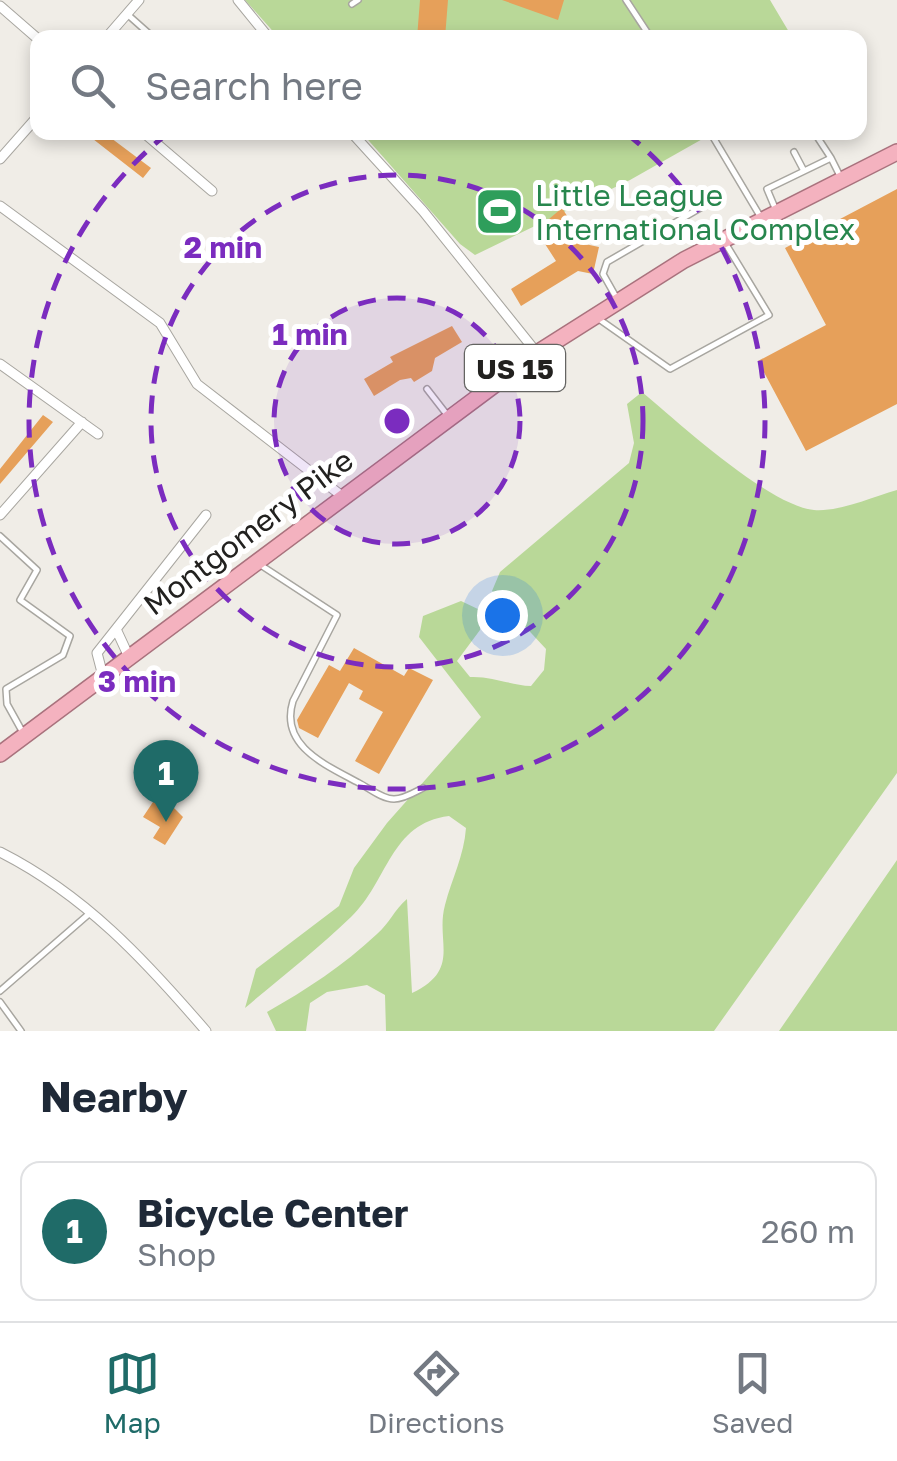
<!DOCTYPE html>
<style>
:root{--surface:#fff;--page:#f2f2f3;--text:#1f2937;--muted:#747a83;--line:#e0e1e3;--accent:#1f6b68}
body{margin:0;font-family:"Golos Text",sans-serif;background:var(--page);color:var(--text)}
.you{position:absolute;left:502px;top:615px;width:35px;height:35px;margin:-25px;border:8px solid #fff;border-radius:50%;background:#1a73e8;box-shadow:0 0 0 15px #1a73e833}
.badge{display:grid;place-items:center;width:65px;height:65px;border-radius:50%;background:var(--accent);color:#fff;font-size:32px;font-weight:700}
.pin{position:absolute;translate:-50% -82px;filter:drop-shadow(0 2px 5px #0008)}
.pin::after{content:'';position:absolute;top:52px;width:35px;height:30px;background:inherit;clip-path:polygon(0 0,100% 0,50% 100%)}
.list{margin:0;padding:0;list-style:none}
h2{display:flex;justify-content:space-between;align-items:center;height:130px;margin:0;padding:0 40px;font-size:42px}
h2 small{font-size:32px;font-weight:400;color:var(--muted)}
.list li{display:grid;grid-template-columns:65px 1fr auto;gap:30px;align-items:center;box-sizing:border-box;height:140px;margin:0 20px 20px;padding:0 20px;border:2px solid var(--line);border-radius:20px}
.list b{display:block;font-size:38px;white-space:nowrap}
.list p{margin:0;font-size:32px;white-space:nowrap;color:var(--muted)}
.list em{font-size:32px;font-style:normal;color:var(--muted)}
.icon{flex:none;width:55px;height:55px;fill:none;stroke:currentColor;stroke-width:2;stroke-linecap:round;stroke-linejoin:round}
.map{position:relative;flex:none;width:897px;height:1031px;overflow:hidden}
.search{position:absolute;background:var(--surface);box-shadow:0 5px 15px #0003;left:30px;right:30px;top:30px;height:110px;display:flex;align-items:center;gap:25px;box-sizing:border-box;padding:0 35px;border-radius:20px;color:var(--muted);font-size:38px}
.sheet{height:290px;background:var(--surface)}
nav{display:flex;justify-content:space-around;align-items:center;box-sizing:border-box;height:140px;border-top:2px solid var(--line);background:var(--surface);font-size:28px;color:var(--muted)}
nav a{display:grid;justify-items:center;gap:5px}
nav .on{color:var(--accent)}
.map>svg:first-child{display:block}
.green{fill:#b9d898}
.building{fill:#e6a05a}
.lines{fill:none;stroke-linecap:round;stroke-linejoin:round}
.service-casing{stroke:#a8a6a0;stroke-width:8}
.minor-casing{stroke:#a8a6a0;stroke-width:11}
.trunk-casing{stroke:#a9727d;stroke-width:18}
.service{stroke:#fff;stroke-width:5}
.minor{stroke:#fff;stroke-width:9}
.trunk{stroke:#f4b2bf;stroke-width:15}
.ring{fill:none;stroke:#7b2cbf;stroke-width:5;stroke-dasharray:18 12}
.labels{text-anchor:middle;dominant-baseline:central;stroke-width:10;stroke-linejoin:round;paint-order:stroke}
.shield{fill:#fff;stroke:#646462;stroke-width:2.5}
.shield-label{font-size:28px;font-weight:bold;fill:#22211f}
.leisure-label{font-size:30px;fill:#27864d;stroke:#fff;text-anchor:start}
.street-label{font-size:30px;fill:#22211f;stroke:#fff}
.centre{fill:#7b2cbf;stroke:#fff;stroke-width:5}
.ring-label{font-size:30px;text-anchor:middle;font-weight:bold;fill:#7b2cbf;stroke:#fff;stroke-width:10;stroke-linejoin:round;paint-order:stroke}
</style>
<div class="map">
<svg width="897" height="1031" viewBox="0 0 897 1031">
<rect width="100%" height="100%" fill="#f0ede7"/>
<path class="green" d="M245,0H770L792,37H278Z
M362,133H713L630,180L475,255L460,244Z
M642,392C678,422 769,506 814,510C840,512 872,497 897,490V773L714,1031H386L385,995L367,985L327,992L310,1003L306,1031H276L267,1012C306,990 344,965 377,934C389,924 394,910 407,899L412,993C462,969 435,942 445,905C452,878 464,856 466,828L449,816C390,823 388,882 351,917C318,949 280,978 245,1008L256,969L339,906L354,868L387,823L481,717L419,637L423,616L461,601L480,610V630L457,661L470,677C492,676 510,685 531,686L544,670L546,649L492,591L500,572L629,463L634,443L627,404Z
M897,860V1031H779Z"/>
<path class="building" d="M420,0H448L445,38H417Z
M502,0H564L558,20Z
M84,132H103L151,168L143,178Z
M897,189V404L806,451L758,361L826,325L785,248Z
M562,208L585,244L599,247L593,274L578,271L521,306L511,289L556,261L536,230Z
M452,326L462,342L435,358L432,371L414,382L411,378L400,380L374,396L364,379L393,362L390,357Z
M43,415L53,422L0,484V469Z
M354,648L404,676L409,668L433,680L379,774L355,761L383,712L359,699L363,691L349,683L318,738L299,728L297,720L329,665L340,671Z
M159,793L183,817L165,845L153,838L160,827L143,817Z"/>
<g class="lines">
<defs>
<path id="service" d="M626,0L651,38
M352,4L358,0
M127,14L154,38
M710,132L760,216
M814,132L831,158
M794,152L804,171
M775,208L767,189L831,158L841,178
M616,297L603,274L607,262L714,200
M596,317L670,369L769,315L724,241
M427,389L448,416
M0,536L37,570L20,600L70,636L63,655L6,689L7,704L22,731
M259,564L337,615L293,701C279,746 326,765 359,783C369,788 382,799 394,799C404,799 415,792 423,788
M0,991L90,913
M0,1002L21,1031"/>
<path id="minor" d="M238,0L269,38
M0,6L38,39
M106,38L139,0
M143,132L212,191
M351,132L423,211L537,353
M0,159L38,116
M0,206L160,323L197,384L342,496
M0,364L98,434
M0,515L82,422
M129,657L116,629L206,515
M103,676L97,653L116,629
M0,852C85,895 145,960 206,1031"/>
<path id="trunk" d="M0,754L537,353L684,260L897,152"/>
</defs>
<use href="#service" class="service-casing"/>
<use href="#minor" class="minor-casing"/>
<use href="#trunk" class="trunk-casing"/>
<use href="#service" class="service"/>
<use href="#minor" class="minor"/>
<use href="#trunk" class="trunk"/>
</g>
<circle cx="397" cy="421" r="123" fill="#7b2cbf" fill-opacity=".12"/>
<g class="ring">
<circle cx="397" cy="421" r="123"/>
<circle cx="397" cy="421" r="246"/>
<path d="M626 133A368 368 0 1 1 168 133"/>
</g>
<defs>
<symbol id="stadium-square" viewBox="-11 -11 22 22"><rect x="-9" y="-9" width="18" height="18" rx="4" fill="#2e9e5b" stroke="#fff"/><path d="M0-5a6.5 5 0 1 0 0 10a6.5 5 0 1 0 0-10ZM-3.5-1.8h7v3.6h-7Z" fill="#fff"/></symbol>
</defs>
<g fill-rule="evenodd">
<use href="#stadium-square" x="472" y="184" width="55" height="55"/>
</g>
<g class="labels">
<rect class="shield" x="465" y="345" width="100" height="46" rx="8"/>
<g class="shield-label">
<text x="515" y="368">US 15</text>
</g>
<g class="leisure-label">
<text x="535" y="195">Little League<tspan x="535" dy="34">International Complex</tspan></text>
</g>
<g class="street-label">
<text transform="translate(248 532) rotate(-37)">Montgomery Pike</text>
</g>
</g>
<circle cx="397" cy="421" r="15" class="centre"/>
<g class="ring-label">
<text x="223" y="258">2 min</text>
<text x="310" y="345">1 min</text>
<text x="137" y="692">3 min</text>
</g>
</svg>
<div class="you"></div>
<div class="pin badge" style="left:166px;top:822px">1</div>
<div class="search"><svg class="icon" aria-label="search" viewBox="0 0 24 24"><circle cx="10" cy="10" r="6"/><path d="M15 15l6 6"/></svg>Search here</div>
</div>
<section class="sheet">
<h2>Nearby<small></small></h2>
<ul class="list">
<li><span class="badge">1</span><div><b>Bicycle Center</b><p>Shop</p></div><em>260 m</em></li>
</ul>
</section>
<nav>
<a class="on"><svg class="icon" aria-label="map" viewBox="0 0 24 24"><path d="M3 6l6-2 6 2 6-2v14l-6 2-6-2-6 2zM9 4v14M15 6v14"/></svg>Map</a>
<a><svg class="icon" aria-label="directions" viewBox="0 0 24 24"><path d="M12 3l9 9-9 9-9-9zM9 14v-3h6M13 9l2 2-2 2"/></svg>Directions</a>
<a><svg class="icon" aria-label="saved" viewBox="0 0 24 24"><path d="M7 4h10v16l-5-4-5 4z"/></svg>Saved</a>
</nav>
